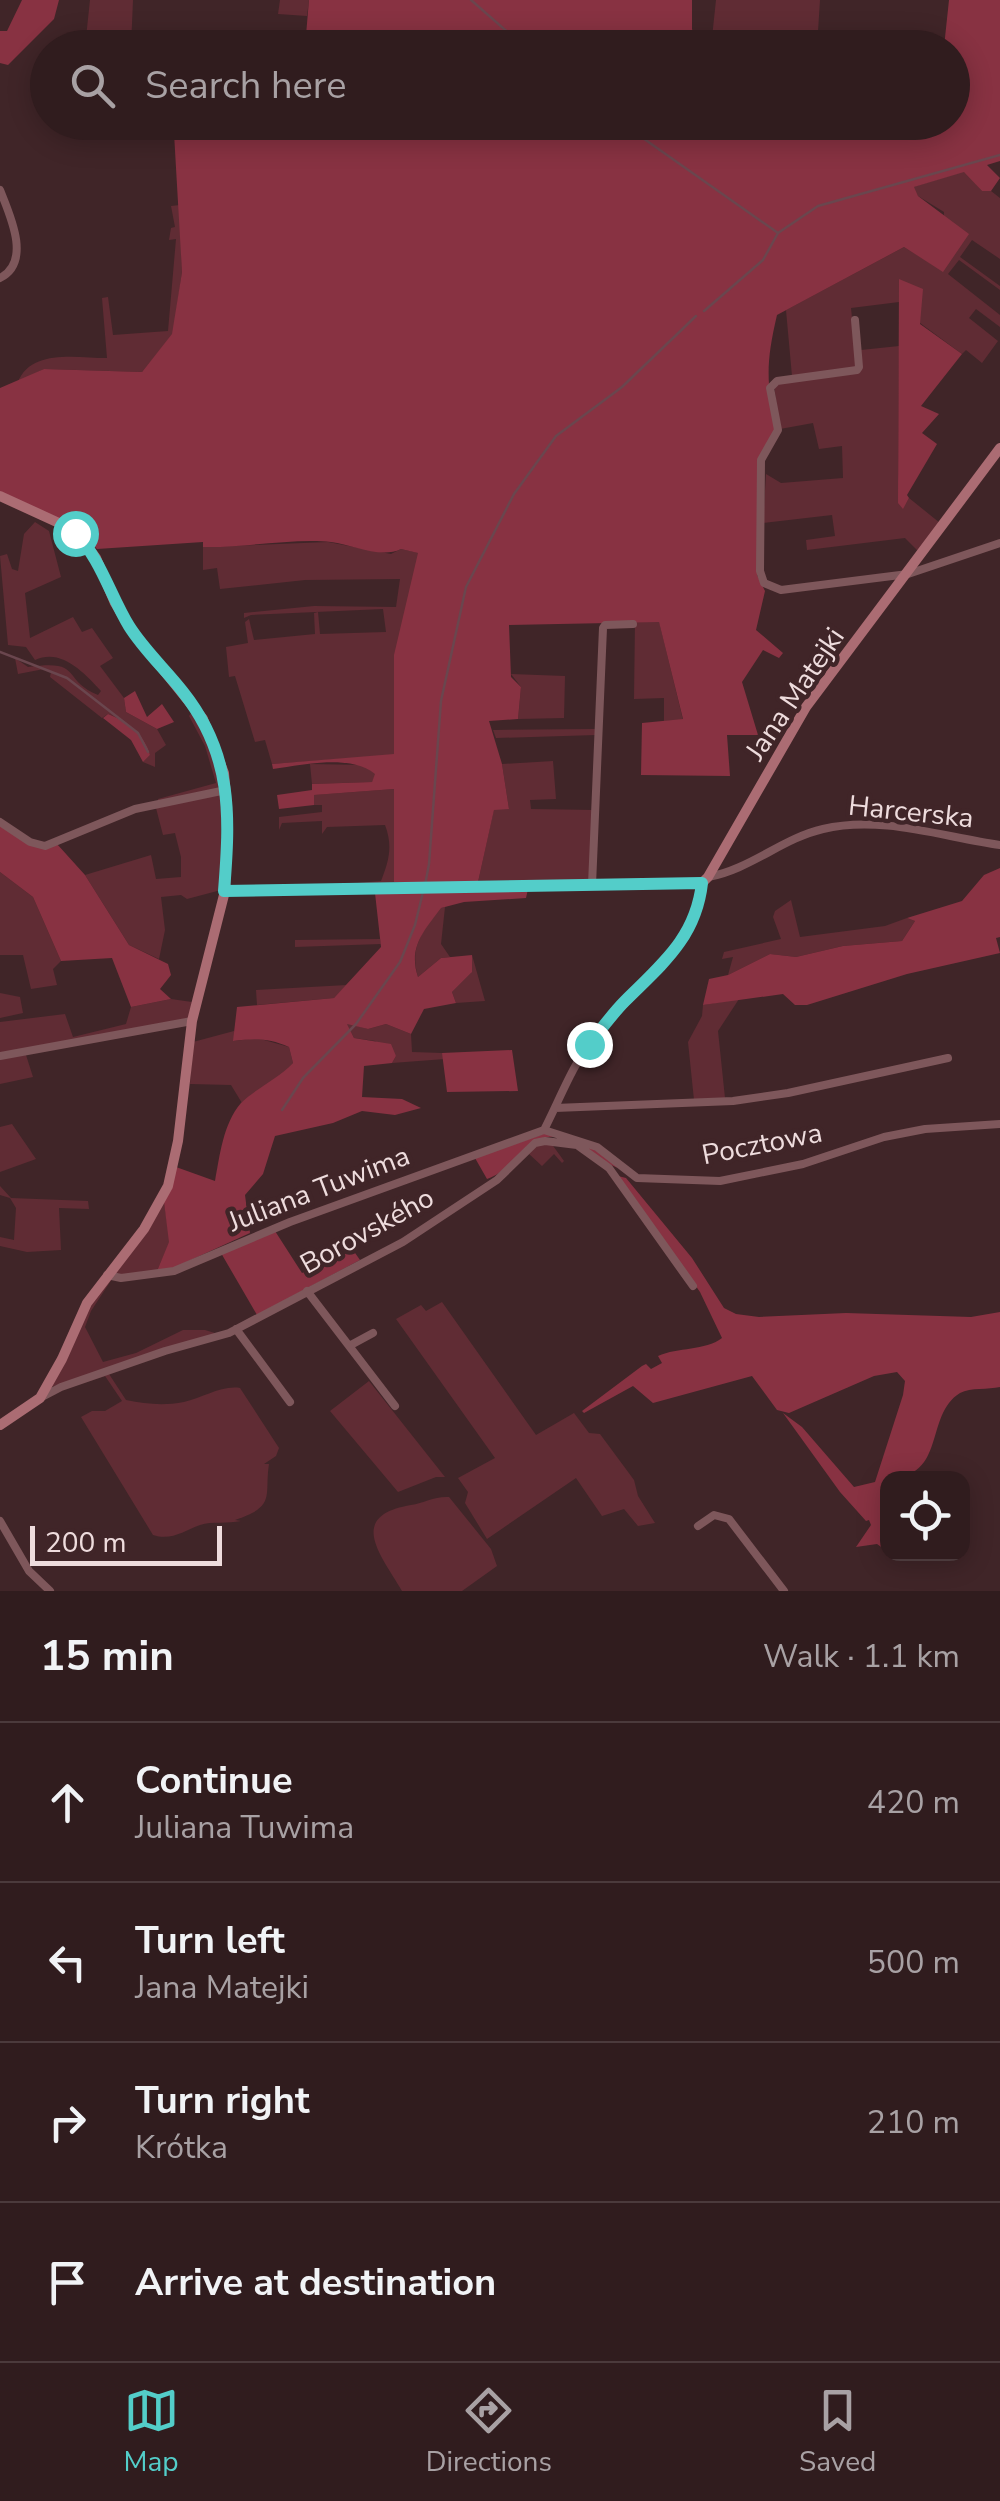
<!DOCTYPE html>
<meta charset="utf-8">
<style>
:root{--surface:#301c1e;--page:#3c292b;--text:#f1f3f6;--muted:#a8a1a4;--line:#4b3a3c;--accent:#53cdc9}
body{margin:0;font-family:"Nunito Sans",sans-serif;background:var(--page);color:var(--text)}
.controls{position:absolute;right:30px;bottom:30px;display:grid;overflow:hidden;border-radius:20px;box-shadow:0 5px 25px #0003}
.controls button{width:90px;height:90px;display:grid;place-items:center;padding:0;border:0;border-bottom:2px solid var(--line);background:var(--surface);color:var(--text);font:50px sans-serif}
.scale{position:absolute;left:30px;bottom:25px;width:192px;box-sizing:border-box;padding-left:10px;border:5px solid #eedcdd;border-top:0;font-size:28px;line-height:35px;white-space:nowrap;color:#eedcdd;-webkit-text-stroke:8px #402528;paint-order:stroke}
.stop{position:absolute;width:30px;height:30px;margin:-22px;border:8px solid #53cdc9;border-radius:50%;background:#fff}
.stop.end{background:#53cdc9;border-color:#fff;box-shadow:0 2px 10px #0008}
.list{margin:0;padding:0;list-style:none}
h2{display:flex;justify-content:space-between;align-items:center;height:130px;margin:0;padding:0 40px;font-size:42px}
h2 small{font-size:32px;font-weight:400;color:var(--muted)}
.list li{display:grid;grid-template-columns:65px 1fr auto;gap:30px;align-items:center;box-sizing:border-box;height:160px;padding:0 40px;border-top:2px solid var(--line)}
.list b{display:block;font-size:38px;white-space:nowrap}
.list p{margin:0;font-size:32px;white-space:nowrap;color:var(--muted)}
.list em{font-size:32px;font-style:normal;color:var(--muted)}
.icon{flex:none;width:55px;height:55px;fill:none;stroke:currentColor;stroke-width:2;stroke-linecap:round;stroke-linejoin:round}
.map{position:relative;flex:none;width:1000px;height:1591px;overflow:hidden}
.search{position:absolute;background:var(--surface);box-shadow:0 5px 25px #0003;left:30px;right:30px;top:30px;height:110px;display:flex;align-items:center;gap:25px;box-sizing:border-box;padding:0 35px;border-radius:55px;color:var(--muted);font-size:38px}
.sheet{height:770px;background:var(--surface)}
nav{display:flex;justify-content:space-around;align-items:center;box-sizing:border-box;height:140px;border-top:2px solid var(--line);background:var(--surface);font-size:28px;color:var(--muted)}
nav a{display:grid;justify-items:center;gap:5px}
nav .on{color:var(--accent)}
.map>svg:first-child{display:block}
.green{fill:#602c34}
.forest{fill:#883242}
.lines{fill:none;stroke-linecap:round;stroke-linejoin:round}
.stream{stroke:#6a464e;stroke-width:2.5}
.street{stroke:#7e575b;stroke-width:8}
.secondary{stroke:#ab6c73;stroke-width:10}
.route{stroke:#53cdc9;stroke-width:12}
.labels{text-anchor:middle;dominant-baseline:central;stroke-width:9;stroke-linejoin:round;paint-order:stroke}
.street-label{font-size:28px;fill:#eedcdd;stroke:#402528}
</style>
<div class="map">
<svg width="1000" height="1591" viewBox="0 0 1000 1591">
<rect width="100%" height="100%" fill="#402528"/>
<path class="green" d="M90,0H133L131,47H85Z
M280,0H309L307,16L278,14Z
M716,0H820L817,47H711Z
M965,171L982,191H991L1000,198V259L972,240L960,257L1000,286V290L959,260L948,274L1000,315V327L976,309L969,318L998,341L982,363L966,350L962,354L920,323L899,280V302L851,308L857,367L792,376L786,310L904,247L943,271L944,212L918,196L913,187Z
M180,205L182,272L173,334L142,372L44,369L18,382C31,348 78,358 107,358L102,298L108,297L113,335L168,331L176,239L169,240L171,228L175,227L171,206Z
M899,346L898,475L903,508L909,498L940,523L919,552L905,538L807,550L806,540L835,536L832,515L763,523L766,474L781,483L843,478L842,446L819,449L813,423L780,429L774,385L862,366L861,350Z
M35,522L49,531L61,577L25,593L30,638L73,617L82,632L92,628L113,658L100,666L124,698L126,712L157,729L166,745L155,753V767L143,762L150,755C140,735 129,721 108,714L102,718L50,677L51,672L44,669L18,674L15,658L28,667C84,659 60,679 98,695L101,691C84,673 62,648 35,660L26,647L8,645L0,556L7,554L12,569L18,571L24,534Z
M328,542L391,554L401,549L419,553L395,655L394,755L272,764L265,740L255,742L235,676L229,677L226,647L248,643L245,622L249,619L254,640L315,634L314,613L318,612L320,634L386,632L383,609L251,615L244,618V613L314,606L396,607L400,579L305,580L220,589L217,568L203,570V547Z
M635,621H659L683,720L664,721V698L634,699Z
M511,674L565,676L564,718L518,719L521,687Z
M192,712L221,771V788L158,802V799L216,783L205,746L189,716Z
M595,729L596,735L496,738L493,730Z
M553,761L556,799L530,800L531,809L594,810L591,876L588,881L478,882L494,809H509L502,764Z
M310,764L364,765L376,774L372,782L312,784Z
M394,789V885L322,886L381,881C389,861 393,846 385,825L327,827L322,834V821L282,823L279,830V817L322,812V805H314L313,795Z
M221,793V890L187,899L181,895L161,897L165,930L159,959L129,945L85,875L151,855L156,879L181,877V857L175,833L163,835L156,808Z
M0,872L33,897L61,961L53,969L57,985L31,989L23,955H0Z
M791,900L800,937L885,926L907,918L915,921L902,941L843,946L796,957L770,954L728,975L733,957L722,959L724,952L781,939L773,917L775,911Z
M445,907L441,944L450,957L441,958L418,977C409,947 423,931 440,908Z
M380,939L381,944L295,947V940Z
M472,955L485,1001L456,1003L452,992L471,973Z
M347,985L334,998L257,1005L256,990Z
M0,993L20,997L23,1013L0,1018Z
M171,999L192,1002L189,1019L0,1053V1022L65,1014L73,1037L126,1024L131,1007Z
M739,999L718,1031L725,1098L694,1100L688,1042L702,1016L703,1005Z
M346,1023L368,1029L386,1024L411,1034L412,1052L442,1053L445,1059L392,1063L396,1056L375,1041L354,1038Z
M234,1031V1041L257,1038L289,1047L293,1063L278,1079L242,1103L231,1085L190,1084L193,1042Z
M26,1055L33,1077L0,1084V1059Z
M12,1124L36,1159L0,1172V1127Z
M540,1142L551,1143L564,1161L562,1163L554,1154L542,1166L528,1153Z
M0,1186L11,1198L88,1201L89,1209L59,1208L61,1250L27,1252L0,1246V1237L14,1240L16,1208L10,1198L0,1195Z
M164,1202L170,1241L157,1271L121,1275L115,1272Z
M112,1279L91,1311L85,1327L103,1362L136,1353L183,1330H205L218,1334L48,1388C66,1351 82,1308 112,1279Z
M442,1302L536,1435L574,1413L589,1433L600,1434L634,1480L638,1496L655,1523L638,1526L624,1509L602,1516L576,1478L487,1539L465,1503L468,1492L458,1478L495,1458L396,1319L421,1305L426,1311Z
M109,1374L126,1400C146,1404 163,1406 184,1402C202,1398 222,1385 240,1388L279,1448L276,1456L264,1464H269C264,1496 277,1506 235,1520L241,1521C228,1524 212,1521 200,1525C184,1531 171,1541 153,1535L81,1417L92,1411H105L122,1401L105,1376L84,1383Z
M369,1381L445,1477H436L398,1492L330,1411Z
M449,1497L491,1549L497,1566L462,1591H402C381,1555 346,1516 411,1505C424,1503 435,1496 449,1497Z"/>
<path class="forest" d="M22,0H59L54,19L8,65L0,63V31H7Z
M309,0H692V29L699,47H305Z
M949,0H1000V161L987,165L1000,178L991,191H982L964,172L914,187L918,196L969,234L943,272L904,247L777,315C766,362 766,382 776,430L758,461L757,575L765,591L756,630L783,653L779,658L763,650L742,682L758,735H727L730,776L641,775L642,723L683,719L659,622L509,625L511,677L521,687L518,719L489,721L502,764L509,809L494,810L478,882H394V789L314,795V805L279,809L277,795L312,790V784L372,782L375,774C350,754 304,765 273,769L272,764L394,754V655L418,553L401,549C381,559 353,545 331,542C294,538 244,548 203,547V542L97,549L78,529L0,492V388L44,369L142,372L172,334L182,272L174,133L177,129L203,127V122H952V48L944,47Z
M899,279L923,289L920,324L962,354L921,406L939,414L922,433L937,444L907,495L909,498L903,509L898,503Z
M135,691L147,717L162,704L174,722L157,729L126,712L124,698Z
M108,714C127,721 145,735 150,755L143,762L131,740L103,718Z
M0,824L30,842L57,844L85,875L129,945L168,964L171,975L160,989L171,999L131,1007L112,958L61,961L33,897L0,872Z
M1000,868V937L996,938L1000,953L907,974L807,1005H795L783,994L703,1005L709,979L728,975L770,954L796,957L843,946L902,941L915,921L907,918L962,901L984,875Z
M528,889L526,898L464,902L441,908C424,931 408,947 418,977L441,958L472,955V972L452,992L456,1003L424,1009L411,1034L386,1024L368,1029L347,1024L354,1038L391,1044L396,1056L392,1063L364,1066L362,1097L402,1099L421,1108L395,1115L362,1111L333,1123L275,1136L263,1174L245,1195L250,1233L171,1269L157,1271L169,1242L164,1202L176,1167L215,1181C220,1155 223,1124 241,1103C255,1089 278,1079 293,1063L289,1047C269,1038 255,1038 233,1041L237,1007L334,998L381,947L375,893Z
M512,1050L518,1091L447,1092L442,1053Z
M546,1133C574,1138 598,1148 618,1168C589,1157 558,1117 524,1149C513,1160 502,1174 487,1179L475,1158Z
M618,1176L626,1178L692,1258L724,1308L736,1314L759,1317L846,1313L971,1317L1000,1312V1387C988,1390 971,1387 960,1393C924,1415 947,1478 888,1478L887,1551L877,1544L856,1547L871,1525L869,1520L866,1521L840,1492L783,1413L802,1427L854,1487L875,1482L903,1395L905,1381L897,1372L874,1376L789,1413L777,1410L752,1376L653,1403L633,1386L584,1413L582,1411L642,1366L646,1364L651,1369L662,1363L658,1356C678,1347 705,1351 722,1338L700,1292Z
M275,1231L302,1273L353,1250L360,1260L257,1315L221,1253Z"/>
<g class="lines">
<path class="stream" d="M471,0L526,48
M620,122L778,233
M704,311L763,260L778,233L818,206L1000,155
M0,652L67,678L138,733L148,752
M425,885L429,864L441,701L466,587L514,494L556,436L622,387L696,316
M282,1110L303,1078L356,1024L400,962L415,925L423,892"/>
<path class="street" d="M0,190C10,215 32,262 0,278
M855,320L859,367L857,370L777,381L770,388L778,430L761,460L760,571L764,583L781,590L908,574L1000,543
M0,822L30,842L45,846L135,809L226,790
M708,877C749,870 783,838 823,829C881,815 943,837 1000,845
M592,885L603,628L605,625L633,624
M0,1056L192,1021
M555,1108L733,1101L788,1093L948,1058
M544,1130L597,1147L637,1178L720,1181L803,1164L884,1137L925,1129L1000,1124
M544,1130C559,1101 572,1066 592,1040C632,989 693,953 702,883
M107,1275L121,1278L174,1271L290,1222L544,1130
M307,1291L395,1406
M236,1329L290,1402
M349,1346L373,1333
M40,1398L61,1387L165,1351L229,1333L403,1242L497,1180L535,1143L545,1141L577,1145L609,1168L693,1286
M0,1521L29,1571L50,1591
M698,1526L714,1515L729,1519L784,1591"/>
<path class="secondary" d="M0,496L61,524L85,543L96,558L115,603L132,631L203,719L224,773L228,822L225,891L192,1021L178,1141L168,1186L144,1229L87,1303L62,1359L40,1398L0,1425
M225,891L702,883L708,877L806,707L1000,448"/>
</g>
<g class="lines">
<path class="route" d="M75,533C101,559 110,595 129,626C144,650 166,670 183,692C233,755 230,816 224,891L702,883C696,938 661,965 625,1001C612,1014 601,1030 589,1044"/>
</g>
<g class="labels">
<g class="street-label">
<text transform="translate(795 694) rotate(-56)">Jana Matejki</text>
<text transform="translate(911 812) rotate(6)">Harcerska</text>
<text transform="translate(762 1144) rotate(-11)">Pocztowa</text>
<text transform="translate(319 1189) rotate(-21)">Juliana Tuwima</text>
<text transform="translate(367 1231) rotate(-29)">Borovského</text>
</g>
</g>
</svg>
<div class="controls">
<button><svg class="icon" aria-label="locate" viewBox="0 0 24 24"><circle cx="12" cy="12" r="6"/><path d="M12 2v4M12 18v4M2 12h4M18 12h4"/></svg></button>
</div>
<div class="scale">200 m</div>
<div class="stop" style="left:75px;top:533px"></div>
<div class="stop end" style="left:589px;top:1044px"></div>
<div class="search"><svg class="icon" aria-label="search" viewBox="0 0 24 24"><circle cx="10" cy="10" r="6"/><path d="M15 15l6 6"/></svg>Search here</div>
</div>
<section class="sheet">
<h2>15 min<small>Walk · 1.1 km</small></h2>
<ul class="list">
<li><svg class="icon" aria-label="ahead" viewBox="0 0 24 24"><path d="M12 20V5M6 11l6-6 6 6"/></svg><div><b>Continue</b><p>Juliana Tuwima</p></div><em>420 m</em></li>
<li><svg class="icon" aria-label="left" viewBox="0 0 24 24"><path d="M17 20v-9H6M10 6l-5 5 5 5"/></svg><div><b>Turn left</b><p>Jana Matejki</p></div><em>500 m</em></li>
<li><svg class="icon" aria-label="right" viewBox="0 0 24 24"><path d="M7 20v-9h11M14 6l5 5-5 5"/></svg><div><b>Turn right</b><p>Krótka</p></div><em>210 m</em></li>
<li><svg class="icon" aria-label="arrive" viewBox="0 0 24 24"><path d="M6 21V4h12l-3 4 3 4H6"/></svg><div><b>Arrive at destination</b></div></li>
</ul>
</section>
<nav>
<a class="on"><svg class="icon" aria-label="map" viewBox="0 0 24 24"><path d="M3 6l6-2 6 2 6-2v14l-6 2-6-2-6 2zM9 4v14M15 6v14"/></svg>Map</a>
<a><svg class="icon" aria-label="directions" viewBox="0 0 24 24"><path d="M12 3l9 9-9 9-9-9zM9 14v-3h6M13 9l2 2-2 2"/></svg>Directions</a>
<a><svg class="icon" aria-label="saved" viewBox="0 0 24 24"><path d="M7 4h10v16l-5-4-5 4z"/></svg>Saved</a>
</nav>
